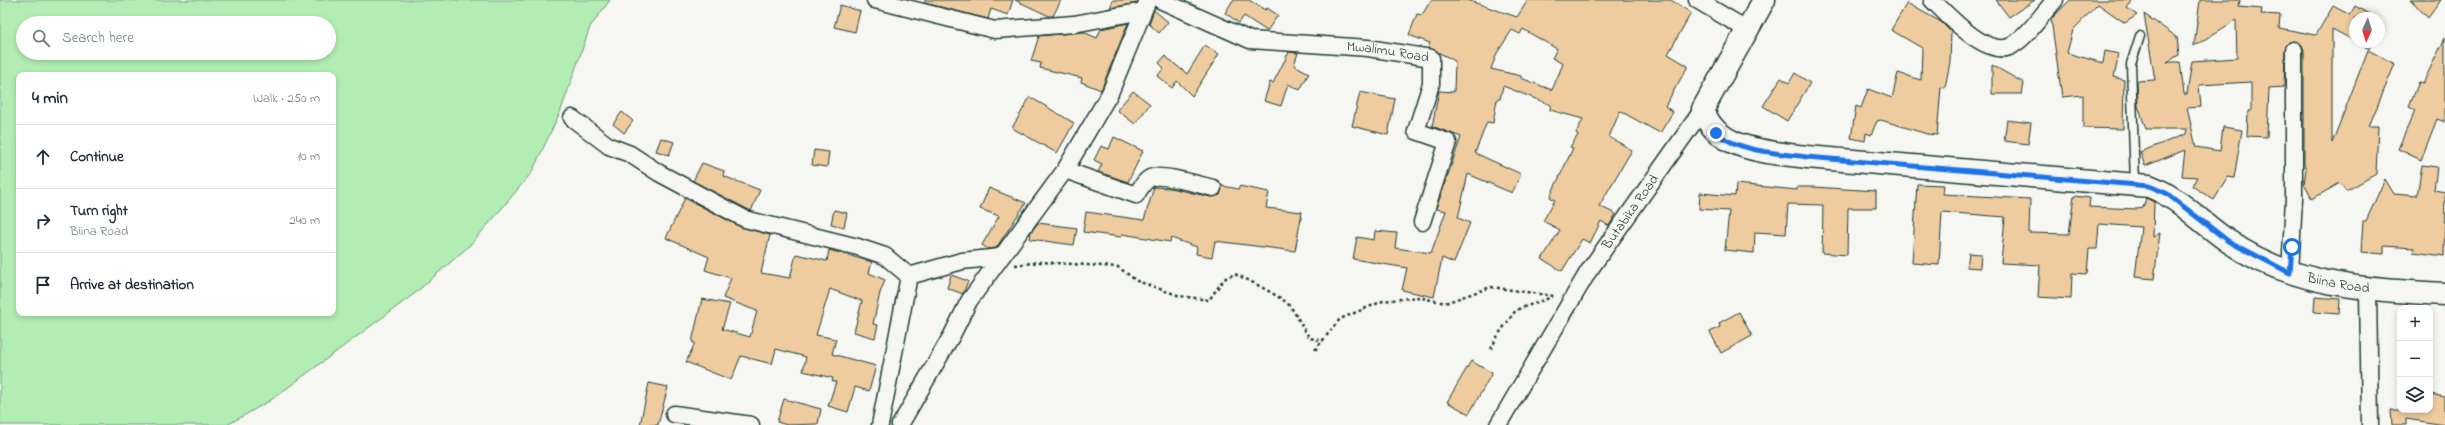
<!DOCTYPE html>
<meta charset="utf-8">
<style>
:root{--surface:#fff;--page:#f6f6f7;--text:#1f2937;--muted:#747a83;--line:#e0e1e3}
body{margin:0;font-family:"Indie Flower",sans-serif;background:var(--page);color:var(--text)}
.controls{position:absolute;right:12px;bottom:12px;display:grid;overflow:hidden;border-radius:8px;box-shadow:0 2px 6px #0003}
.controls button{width:36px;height:36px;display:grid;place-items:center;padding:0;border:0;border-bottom:1px solid var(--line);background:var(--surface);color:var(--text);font:20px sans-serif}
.compass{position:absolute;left:2349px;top:12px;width:36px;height:36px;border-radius:50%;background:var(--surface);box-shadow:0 2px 6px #0003;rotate:184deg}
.stop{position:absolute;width:12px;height:12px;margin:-9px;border:3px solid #1a73e8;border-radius:50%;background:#fff}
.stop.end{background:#1a73e8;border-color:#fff;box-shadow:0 1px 4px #0008}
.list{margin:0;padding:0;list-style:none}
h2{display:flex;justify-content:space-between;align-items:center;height:52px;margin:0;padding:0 16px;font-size:17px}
h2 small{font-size:13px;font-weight:400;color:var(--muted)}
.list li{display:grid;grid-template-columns:26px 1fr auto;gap:12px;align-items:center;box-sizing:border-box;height:64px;padding:0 16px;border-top:1px solid var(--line)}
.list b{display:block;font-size:15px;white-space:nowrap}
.list p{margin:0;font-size:13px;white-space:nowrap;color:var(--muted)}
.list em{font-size:13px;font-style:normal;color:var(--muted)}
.icon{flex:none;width:22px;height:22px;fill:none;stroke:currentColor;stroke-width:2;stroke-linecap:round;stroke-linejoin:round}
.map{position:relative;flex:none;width:2445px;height:425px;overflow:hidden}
.search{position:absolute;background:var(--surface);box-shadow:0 2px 6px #0003;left:16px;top:16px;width:320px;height:44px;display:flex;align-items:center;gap:10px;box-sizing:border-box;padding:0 14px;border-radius:22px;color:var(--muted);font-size:15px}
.panel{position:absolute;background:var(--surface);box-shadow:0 2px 6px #0003;left:16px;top:72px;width:320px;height:244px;border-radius:8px}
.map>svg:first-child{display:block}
.green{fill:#b2eeb4;stroke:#689674;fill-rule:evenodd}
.building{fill:#eecc9f;stroke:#1f3d34;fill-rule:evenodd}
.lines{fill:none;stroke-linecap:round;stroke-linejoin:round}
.lane-casing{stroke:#1f3d34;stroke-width:11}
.street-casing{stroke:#1f3d34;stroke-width:19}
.secondary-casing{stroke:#1f3d34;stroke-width:25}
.path{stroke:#1f3d34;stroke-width:2.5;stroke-dasharray:3 3;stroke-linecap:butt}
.lane{stroke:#f6f6f2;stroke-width:8}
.street{stroke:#f6f6f2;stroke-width:16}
.secondary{stroke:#f6f6f2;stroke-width:22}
.route{stroke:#1a73e8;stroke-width:5}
.labels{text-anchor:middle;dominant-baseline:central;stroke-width:4;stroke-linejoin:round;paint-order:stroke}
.street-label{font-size:14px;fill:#1f3d34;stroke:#f6f6f2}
</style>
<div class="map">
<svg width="2445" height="425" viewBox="0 0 2445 425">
<rect width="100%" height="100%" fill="#f6f6f2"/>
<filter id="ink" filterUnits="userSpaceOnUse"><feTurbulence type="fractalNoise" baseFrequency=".025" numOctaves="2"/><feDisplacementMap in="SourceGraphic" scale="8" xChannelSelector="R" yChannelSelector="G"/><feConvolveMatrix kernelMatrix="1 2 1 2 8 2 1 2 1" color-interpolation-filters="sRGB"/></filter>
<g filter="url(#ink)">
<path class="green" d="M0,0H610L590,27L561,110L532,172L492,220L469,246L414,294L271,400L227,425H0ZM23,23H329V53H23ZM19,75H333V313H19Z"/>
<path class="building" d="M925,0H1013L1008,15L991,9L988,19L925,3Z
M1015,0H1061L1053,16H1049Z
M1113,0H1138L1137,3L1110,8Z
M1233,0H1249L1265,10L1267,8L1278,15L1267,31L1244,16L1239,23L1225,13Z
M1431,0H1467L1517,17L1528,0H1671L1691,13L1668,54L1688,66L1665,106L1673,112L1660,133L1620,111L1609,137L1632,150L1599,206L1616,214L1609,226L1601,221L1590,243L1582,239L1562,271L1542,259L1560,230L1543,221L1555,200L1550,197L1573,148L1570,147L1578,135L1576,133L1583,119L1550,110L1551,105L1503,86L1500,99H1497L1493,123L1487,122L1475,153L1521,174L1512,193L1468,174L1458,218L1470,223L1454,263L1442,258L1434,297L1402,290L1407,268L1353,259L1357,237L1374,240L1375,231L1397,233L1395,248L1431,253L1446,211L1436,209L1461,137L1432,126L1439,91L1454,92L1455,61L1428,47L1430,43L1409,35L1417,14L1422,15ZM1523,29L1557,49L1552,58L1563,64L1552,90L1521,78V76L1491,69L1497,53L1512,30L1520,34Z
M1996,0H2035L2009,17Z
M2070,0H2133L2127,8L2137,15L2125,23L2098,4L2073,30L2067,53L2103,63L2105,51L2119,54L2114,77L2124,80L2123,129L2083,128V95L2062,97L2051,19Z
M2200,0H2240L2239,7L2262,9L2261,14L2280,15L2279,28L2316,35L2333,6L2350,15L2355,6L2377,18H2355V41L2332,29V143L2368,50L2395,64L2369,126H2378L2376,174L2346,191L2340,183L2312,199L2304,184L2306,169L2304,165V50L2302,45L2294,41L2289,42L2285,50L2284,87L2269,88L2267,137L2247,136L2248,111H2251V82L2199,85L2201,107L2187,108L2196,147L2220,151L2223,127L2242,130L2234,178L2228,177L2214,200L2192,186L2197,177L2182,176L2185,150L2145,166L2140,152L2186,134L2187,129H2146L2138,106L2137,81L2155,80L2144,14L2177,37L2179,55L2167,62H2180L2184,94H2187L2192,61L2237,58L2236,20L2194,46Z
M2411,0H2441L2428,18Z
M1907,3L1941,22L1951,32L1950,62L1945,88L1941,87L1937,135L1927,134L1881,120L1877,121L1871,135L1866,133L1865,141L1851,138L1856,106L1861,108L1868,89L1892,98L1898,73L1921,80L1922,48L1891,30Z
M840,5L860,11L855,32L834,27Z
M1154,10L1168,22L1159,33L1149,24Z
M1128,23L1101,90L1081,82L1082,78L1040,68L1041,63L1031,61L1039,36L1083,32L1097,38L1101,29Z
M2445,38V122L2437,119L2421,160L2398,149L2415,110L2409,107L2419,82L2423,83Z
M2357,42H2372L2369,49Z
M1205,45L1219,54L1192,96L1177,81L1172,88L1157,76L1164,68L1159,63L1165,56L1187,74Z
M1289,52L1298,53L1294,65L1309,73L1300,90L1288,84L1281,106L1264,101L1270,82L1273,83Z
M1992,65L2024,83L2022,94H1992Z
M1795,73L1810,83L1787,121L1763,106L1781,78L1789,83Z
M1133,91L1150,104L1135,124L1117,110Z
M1360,92L1395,99L1388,135L1352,126Z
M1030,97L1074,123L1057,153L1012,128Z
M622,112L633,121L624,133L613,124Z
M2007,120L2031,123L2028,144L2004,141Z
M1114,137L1143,151L1128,182L1098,172L1102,164L1094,160L1101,146L1109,149Z
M661,138L674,142L669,155L656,151Z
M814,150L829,152L827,167L812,165Z
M702,163L724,171L723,176L760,190L751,211L693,181Z
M2422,165L2437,167L2434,190L2445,192L2444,256L2413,252L2414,248L2384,246V254L2361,252L2363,221H2366L2385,179L2394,194L2417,196Z
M1736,184L1797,190V187H1813L1876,191V208H1848L1847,255L1822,253L1823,205L1788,204L1786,234L1755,232L1754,253L1725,250L1729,211L1699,209L1700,193L1735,196Z
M1917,184L1944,185L1943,194L2030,199L2029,233L2069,234L2074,196L2090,198L2089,207L2137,209L2143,208L2146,198L2154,202L2153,237L2160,233L2154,279L2135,277L2141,227L2099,224L2097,249H2089L2087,274L2072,273L2071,299L2038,297L2040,265L2001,263L2005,217L1942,212L1939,265L1912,263Z
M1222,186L1239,189V186L1269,192L1266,208L1302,212L1295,251L1215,241L1212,257L1196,254L1197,247L1171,238L1170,242L1122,234L1121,237L1083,232L1086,212L1144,220L1154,187L1170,188L1211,197L1220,195Z
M989,188L1026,203L996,248L988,249L982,245L999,216L980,209Z
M685,198L741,227L770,235L761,273L790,278L796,254L827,261L829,250L872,262L869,273L885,280L880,293L873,324L878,325L875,338L854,332L862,301L830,289L816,335L836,339L832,354L876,366L869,391L855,387L848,412L828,406L836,382L832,381L833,378L803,371L806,357L776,349L772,364L741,356L731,380L686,362L695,343L692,342L702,299L730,304L722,329L750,337L757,311L723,298L731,278L705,270L709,257L666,238Z
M834,210L847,213L844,227L831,224Z
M1038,223L1077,228L1074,245L1030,239L1031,232Z
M1969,253L1981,254L1980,268L1967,267Z
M951,275L968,281L963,294L947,288Z
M2315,297L2340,299L2339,314L2314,312Z
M1739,312L1752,336L1721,353L1710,332L1720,327L1719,323Z
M1471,361L1492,373L1469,414L1447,402Z
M649,383L668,387L658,425H640Z
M2430,394L2445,397V425L2406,419V425H2392L2391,410H2430Z
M784,399L821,409L818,424L787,425L777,422Z"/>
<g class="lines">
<defs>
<path id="lane" d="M2135,184L2131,64L2140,36"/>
<g id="street">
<path d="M875,0L995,30L1074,24L1143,11"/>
<path id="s1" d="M1160,0L1250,40L1368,48L1431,58V84L1416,131L1448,142L1422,222"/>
<path d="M1697,0L1746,29"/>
<path d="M1932,0C1948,15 1989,61 2013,45C2029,35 2042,14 2055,0"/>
<path d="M572,118L609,146L630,154L659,173L745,219L858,247L885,256L909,276L962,261L1000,257"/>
<path d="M1065,170L1136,195C1140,189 1144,181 1150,178C1161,173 1200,185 1213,188"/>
<path d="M2290,273L2294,198V50"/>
<path d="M2368,290L2370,425"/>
<path d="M674,414L751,425"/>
<path d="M880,425L909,276"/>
<path d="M900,425L952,335L969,301L1065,170L1110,93L1148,0"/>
<path id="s2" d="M1498,425L1588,272L1703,109"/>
</g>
<g id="secondary">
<path id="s3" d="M1764,0L1703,109C1715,151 1770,152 1807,157L2149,186C2180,198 2200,222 2228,241C2291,286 2370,290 2445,294"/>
</g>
</defs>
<use href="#lane" class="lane-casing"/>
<use href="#street" class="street-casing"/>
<use href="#secondary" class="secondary-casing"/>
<path class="path" d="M1015,265L1040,262L1118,267L1137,281L1180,296L1209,300L1224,279L1234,274C1242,276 1283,298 1288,304C1297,314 1302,328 1310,338L1323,341
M1491,349L1498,335L1516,310L1552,297
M1315,350L1340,319L1383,301L1418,297L1445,303L1491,287L1554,296"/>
<use href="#lane" class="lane"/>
<use href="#street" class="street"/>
<use href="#secondary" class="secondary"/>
</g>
</g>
<g class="lines" filter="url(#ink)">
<path class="route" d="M1716,133C1740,152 1778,153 1807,157L2149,186L2166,193L2228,241L2290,273L2292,247"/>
</g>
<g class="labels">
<g class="street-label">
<text stroke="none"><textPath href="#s1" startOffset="237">Mwalimu Road</textPath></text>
<text stroke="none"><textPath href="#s2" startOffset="251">Butabika Road</textPath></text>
<text stroke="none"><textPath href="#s3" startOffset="806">Biina Road</textPath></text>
</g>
</g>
</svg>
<div class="controls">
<button>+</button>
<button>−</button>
<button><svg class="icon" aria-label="layers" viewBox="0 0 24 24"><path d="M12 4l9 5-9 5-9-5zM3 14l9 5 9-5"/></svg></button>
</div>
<svg class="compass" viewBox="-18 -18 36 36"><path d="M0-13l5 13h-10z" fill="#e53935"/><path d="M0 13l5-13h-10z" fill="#747a83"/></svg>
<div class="stop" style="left:2292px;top:247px"></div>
<div class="stop end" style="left:1716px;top:133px"></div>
<div class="search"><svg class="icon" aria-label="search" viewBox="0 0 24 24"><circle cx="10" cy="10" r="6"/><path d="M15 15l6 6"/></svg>Search here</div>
<section class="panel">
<h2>4 min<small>Walk · 250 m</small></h2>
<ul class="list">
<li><svg class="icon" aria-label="ahead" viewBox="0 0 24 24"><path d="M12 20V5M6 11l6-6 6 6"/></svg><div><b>Continue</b></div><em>10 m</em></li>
<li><svg class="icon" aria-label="right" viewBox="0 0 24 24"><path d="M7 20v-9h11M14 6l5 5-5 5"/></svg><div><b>Turn right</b><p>Biina Road</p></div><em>240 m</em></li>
<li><svg class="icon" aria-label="arrive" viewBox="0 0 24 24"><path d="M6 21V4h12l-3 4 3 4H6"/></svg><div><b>Arrive at destination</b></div></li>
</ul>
</section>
</div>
